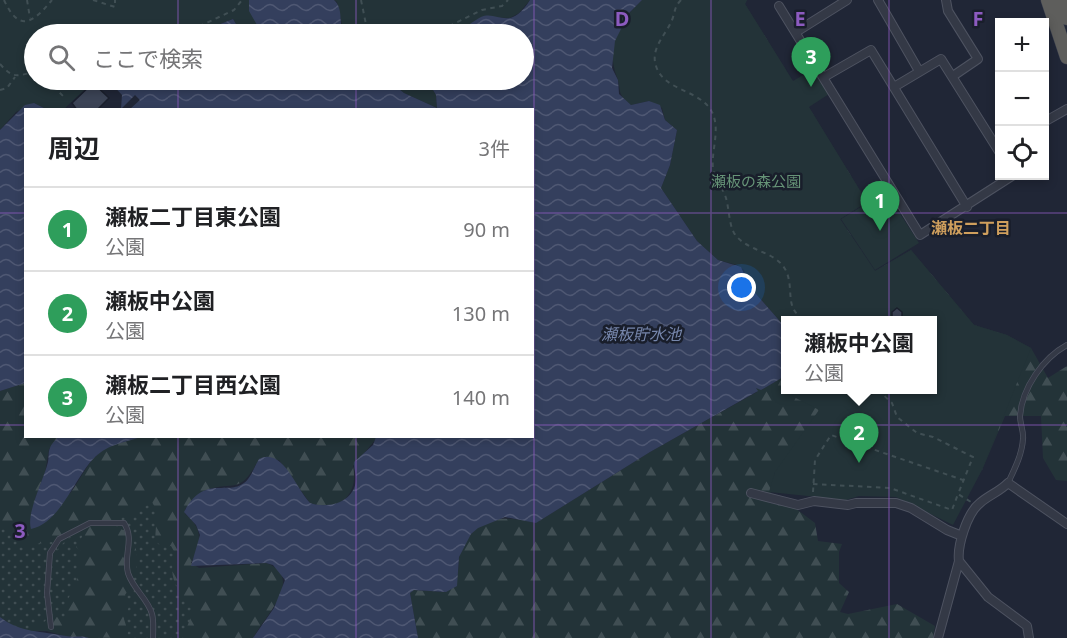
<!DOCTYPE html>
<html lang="ja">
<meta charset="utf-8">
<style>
:root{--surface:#fff;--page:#f6f6f6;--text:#202124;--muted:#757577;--line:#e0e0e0;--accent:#db2777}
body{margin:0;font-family:"Noto Sans","Noto Sans JP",sans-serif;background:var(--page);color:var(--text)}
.controls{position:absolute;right:18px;top:18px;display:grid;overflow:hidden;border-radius:0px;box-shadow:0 3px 9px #0003}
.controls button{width:54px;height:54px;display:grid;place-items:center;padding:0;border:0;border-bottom:2px solid var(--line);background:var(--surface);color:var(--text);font:30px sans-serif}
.you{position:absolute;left:742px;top:288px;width:21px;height:21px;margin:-15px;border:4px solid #fff;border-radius:50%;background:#1a73e8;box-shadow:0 0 0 9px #1a73e833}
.badge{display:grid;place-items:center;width:39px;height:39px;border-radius:50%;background:var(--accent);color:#fff;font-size:20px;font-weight:700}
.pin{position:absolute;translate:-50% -50px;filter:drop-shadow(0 2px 3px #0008)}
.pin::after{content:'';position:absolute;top:32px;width:21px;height:18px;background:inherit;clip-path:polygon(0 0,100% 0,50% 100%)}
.popup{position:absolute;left:781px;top:316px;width:156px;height:78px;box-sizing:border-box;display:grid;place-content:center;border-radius:0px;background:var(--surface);filter:drop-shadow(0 2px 4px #0005);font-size:20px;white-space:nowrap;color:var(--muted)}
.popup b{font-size:22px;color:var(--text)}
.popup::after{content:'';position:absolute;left:50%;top:100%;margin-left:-12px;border:12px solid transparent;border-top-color:var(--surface)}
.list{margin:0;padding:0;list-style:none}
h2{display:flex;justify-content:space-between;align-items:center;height:78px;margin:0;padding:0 24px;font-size:26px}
h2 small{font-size:20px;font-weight:400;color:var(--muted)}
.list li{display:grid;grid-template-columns:39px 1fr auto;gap:18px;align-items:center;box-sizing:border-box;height:84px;padding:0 24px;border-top:2px solid var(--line)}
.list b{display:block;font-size:22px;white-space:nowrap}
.list p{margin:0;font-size:20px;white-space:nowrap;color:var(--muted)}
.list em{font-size:20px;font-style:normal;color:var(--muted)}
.icon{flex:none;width:33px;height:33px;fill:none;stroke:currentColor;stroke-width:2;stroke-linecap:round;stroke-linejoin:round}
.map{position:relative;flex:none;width:1067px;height:638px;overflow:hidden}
.search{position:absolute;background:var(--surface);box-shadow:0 3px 9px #0003;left:24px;top:24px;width:510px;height:66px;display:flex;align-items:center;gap:15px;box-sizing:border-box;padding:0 21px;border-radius:33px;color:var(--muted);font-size:22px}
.panel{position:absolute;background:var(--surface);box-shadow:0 3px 9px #0003;left:24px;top:108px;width:510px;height:330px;border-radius:0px}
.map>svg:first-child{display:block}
.grass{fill:url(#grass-dots)}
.forest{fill:url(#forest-firs)}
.green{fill:#233338}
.water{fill:url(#water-waves)}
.building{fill:#3c4456;stroke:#1b202d;stroke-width:1.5}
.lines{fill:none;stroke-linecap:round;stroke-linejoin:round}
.service-casing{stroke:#4e5361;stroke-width:6}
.minor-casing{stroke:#4e5361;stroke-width:10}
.trunk-casing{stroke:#3b404e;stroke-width:15}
.path{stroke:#404f54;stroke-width:2;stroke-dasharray:4.5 4.5;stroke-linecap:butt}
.service{stroke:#343946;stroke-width:4.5}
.minor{stroke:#343946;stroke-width:8}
.trunk{stroke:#5e5e5c;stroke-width:14}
.grid{fill:none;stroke:#8d5bc0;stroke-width:1.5;stroke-opacity:0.55}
.labels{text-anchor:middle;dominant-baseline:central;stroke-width:5;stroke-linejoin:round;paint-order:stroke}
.park-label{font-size:15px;fill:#669377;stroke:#191e2b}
.neighbourhood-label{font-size:16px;font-weight:bold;fill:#cf9f5d;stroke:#191e2b}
.water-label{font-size:16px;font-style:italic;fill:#7686ab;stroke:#191e2b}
.grid-label{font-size:20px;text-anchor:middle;font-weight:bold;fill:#8d5bc0;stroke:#191e2b;stroke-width:5;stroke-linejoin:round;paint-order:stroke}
</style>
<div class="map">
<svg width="1067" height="638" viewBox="0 0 1067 638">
<defs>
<pattern id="grass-dots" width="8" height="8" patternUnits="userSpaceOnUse" patternTransform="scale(1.5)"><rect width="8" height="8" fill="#233338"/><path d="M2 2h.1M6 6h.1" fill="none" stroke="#404e53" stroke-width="1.8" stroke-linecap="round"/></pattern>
<pattern id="forest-firs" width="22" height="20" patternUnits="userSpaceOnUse" patternTransform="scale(1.5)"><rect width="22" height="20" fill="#233338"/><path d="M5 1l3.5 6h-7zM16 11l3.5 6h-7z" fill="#404e53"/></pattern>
<pattern id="water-waves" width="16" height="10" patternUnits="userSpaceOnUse" patternTransform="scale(1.5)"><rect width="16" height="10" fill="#343f5d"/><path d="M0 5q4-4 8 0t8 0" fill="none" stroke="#4f5873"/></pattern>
</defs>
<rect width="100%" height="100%" fill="#202636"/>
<path class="grass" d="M161,482L206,638H89L47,631H26L17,629L0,617V503Z"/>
<path class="forest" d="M642,0H747L745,4L867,202L840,219L875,271L911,250L974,325L1007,335L1031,348L1048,378L1067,366V481L1056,480L1043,458L1041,416H1005L982,470L775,472L769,503L795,508L815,523L818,541L842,544L839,552V583L849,592L840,612L848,614L897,604L935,626L933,638H418L410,593L413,590L446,592C450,586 456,579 458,572C459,566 458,560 460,554C475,515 501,515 536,523L650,452L757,392L756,388L759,387L761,390L785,376L786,390H932V320H786L785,327Z
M25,383L26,436L59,437L49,449L45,473L29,514V526C45,518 58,510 69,495C83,477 88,457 110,446C119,440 131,440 141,436H376V439L353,466C359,495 339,513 310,503L279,460L256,464C240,494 233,481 206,490C198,493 191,503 185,509V514C204,529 201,543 191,563L199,568L266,563C306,577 264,617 253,638H183L194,608C177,588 167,580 175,553L171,546L163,547L155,541L157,511L152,502L130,516L115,518L116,527C145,537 140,574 125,595L130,604L124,619L128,632L126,638L68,637L47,631H26L36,625H41L51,615L63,619L68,612L63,607C71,595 83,574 78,560L84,554L76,547L83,535L80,531L67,539L57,550V543L52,542L19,546L17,537L0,524V391Z"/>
<path class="green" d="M0,0H249C249,12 258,19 257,31L254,34H242L233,19L195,34H34V80H95L64,109H46L34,103L16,112L0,130Z
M334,0H530L519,13L510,18L482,17L457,34H344L337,2Z
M642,0H747L745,4L793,81L813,69L829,94L809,107L867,202L840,219L875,271L911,250L974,325L1007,335L1031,348L982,470L953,525L896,497L859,496L846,500L769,492L775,472L819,410L792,396L796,390H932V320H786L785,327L749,286L744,270L737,265L718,260L697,241L661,188L670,165L677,130L665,120L662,108L649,101L631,105C616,93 622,92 617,77C605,48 620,20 642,0Z
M388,80H427L436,95L437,108L404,93Z
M886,192L919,243L875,270L841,219Z"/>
<path class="water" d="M249,0H334C344,9 338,23 344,34H254L257,25L249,11Z
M530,0H642L629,13L615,41L612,68L618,80L619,94L631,105L649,101L660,105L665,120L677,130L670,165L661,188L697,241L718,260L741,267L749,286L785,327V376L761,390L756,388L758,391L650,452L536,523L505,517L478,528L471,534L459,557L457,586L446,592L414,590L410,593L418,638H253L274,608L285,580L273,565L266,563L191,566L200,535L196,525L184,512C204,474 227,496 244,483C251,478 254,467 259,459C283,447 296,489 310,503C328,509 353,503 356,481C357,474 353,469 354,462L373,445L376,437L532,436V110L130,109L140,100L135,95L121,109L122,95L108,80H388L404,93L437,108L436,95L427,80H524V34H457C464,29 473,21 481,17C498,10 509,33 530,0Z
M233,19L242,34H195Z
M34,103L46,109L26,110L25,383L0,391V130L25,105Z
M59,436L141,437C123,443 109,444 95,457C75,476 61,523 31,529C26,513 44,479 48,462C49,457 48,452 50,448C51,444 56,440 59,436Z
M0,617C20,633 42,631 66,636C74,638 81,635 89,638H0Z"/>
<path class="building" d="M93,83L109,98L97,110H77L72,103Z
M897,308L902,312V317L897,320L892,317V312Z"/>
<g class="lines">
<defs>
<path id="service" d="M1008,483C1014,470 1022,455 1023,439C1024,432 1020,424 1020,416C1022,388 1043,358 1067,345
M51,627L47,593L50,553L59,539L90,523H124C135,540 123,555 128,573C133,589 148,599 152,614C154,621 153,631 153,638"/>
<path id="minor" d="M878,0L919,71
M946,0L948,11L978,59L953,76
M779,6L920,235L1012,176
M796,32L847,0
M824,77L871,50L967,207
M894,87L941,59L1000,153
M1044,122L1067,109
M751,493L798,505L814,501L848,505L856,503H896L911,508L947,530L962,536
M959,561L988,597L1027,626L1029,638
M938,638L959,561C957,546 967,513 980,503C989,495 999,492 1008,483L1067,524"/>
<path id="trunk" d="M1048,0L1067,57
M1061,0L1067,18"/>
</defs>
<use href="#service" class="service-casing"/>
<use href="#minor" class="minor-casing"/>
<use href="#trunk" class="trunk-casing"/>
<path class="path" d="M4,0C19,33 33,23 52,0
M27,0L30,18
M93,0L115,7V0
M361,0L368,34
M681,0C674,7 675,13 672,20C666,35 650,48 656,66C664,92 702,89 713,114C720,132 711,151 713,169C714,178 723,188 726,198C729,208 729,224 734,233C747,253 778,250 787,273C794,292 784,310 806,320
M183,34L234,10L242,0
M433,34L482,10L502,6L508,0
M0,64C13,79 17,76 34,72
M47,80L64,97
M0,90L7,88L15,77
M887,320L892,317
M878,390L892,403L897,417L917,433L933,437L973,457L958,494L971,502
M813,484L890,488L952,510L958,494
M813,492L815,460L831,435L963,480"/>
<use href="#service" class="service"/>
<use href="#minor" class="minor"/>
<use href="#trunk" class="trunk"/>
</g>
<path class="grid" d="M178,0V34M356,0V34M534,0V638M711,0V638M889,0V638M178,80V110M356,80V110M0,213H26M532,213H1067M0,425H26M532,425H1067M178,436V638M356,436V638"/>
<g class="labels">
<g class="park-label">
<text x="756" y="181">瀬板の森公園</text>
</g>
<g class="neighbourhood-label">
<text x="971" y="228">瀬板二丁目</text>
</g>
<g class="water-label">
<text x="641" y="334">瀬板貯水池</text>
</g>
</g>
<g class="grid-label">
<text x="622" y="26">D</text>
<text x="800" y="26">E</text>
<text x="978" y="26">F</text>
<text x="20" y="538">3</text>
</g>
</svg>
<div class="controls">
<button>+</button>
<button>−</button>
<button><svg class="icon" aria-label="locate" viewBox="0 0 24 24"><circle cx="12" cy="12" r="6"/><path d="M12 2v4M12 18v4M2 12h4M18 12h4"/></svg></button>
</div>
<div class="you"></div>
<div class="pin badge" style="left:880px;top:231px;background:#2e9e5b">1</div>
<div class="pin badge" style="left:859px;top:463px;background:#2e9e5b">2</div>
<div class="popup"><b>瀬板中公園</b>公園</div>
<div class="pin badge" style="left:811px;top:87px;background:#2e9e5b">3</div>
<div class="search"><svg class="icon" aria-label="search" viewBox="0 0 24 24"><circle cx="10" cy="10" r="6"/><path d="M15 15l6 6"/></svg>ここで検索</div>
<section class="panel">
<h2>周辺<small>3件</small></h2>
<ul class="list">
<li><span class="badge" style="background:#2e9e5b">1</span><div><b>瀬板二丁目東公園</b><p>公園</p></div><em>90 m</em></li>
<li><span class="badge" style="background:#2e9e5b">2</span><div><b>瀬板中公園</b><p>公園</p></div><em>130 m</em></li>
<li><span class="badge" style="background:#2e9e5b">3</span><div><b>瀬板二丁目西公園</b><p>公園</p></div><em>140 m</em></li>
</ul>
</section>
</div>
